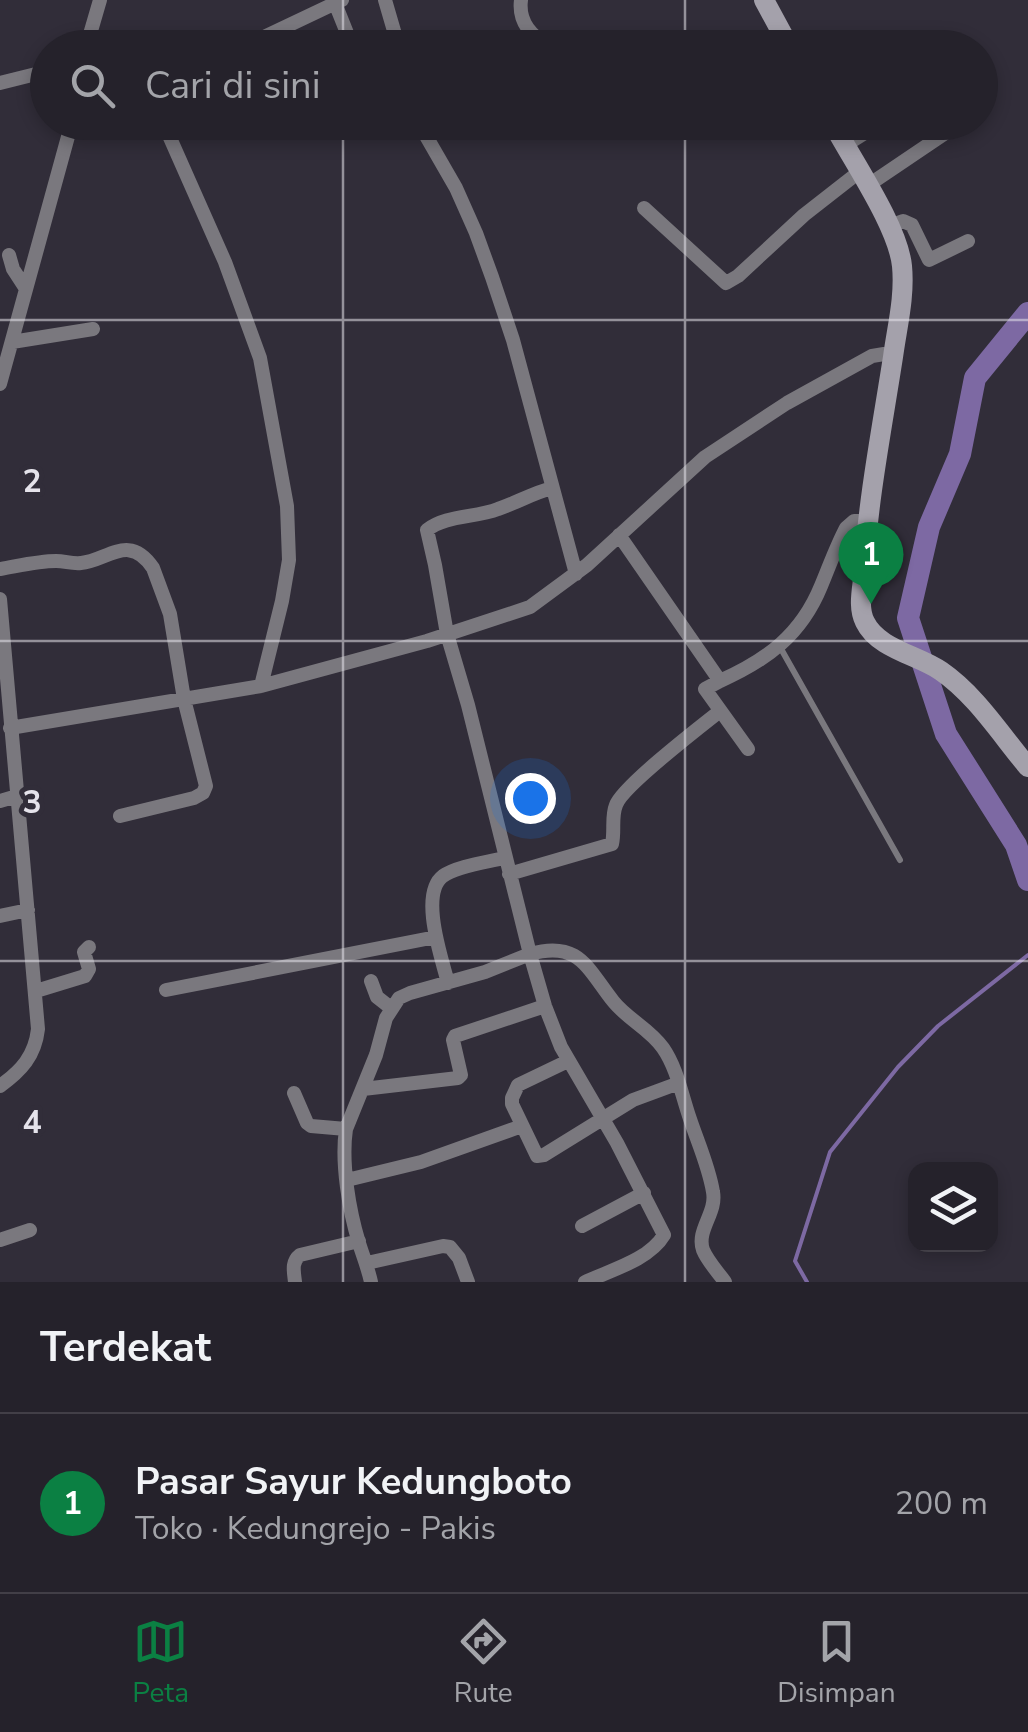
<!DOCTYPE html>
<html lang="id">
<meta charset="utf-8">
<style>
:root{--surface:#25222b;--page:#2d2a33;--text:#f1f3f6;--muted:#a3a4a9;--line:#423f47;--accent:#0b8043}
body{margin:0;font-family:"Nunito Sans",sans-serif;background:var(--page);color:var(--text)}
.controls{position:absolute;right:30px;bottom:30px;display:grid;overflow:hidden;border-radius:20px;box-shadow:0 5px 15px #0003}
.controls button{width:90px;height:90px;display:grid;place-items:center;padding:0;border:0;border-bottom:2px solid var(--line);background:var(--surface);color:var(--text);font:50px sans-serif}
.you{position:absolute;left:530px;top:798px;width:35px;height:35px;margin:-25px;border:8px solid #fff;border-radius:50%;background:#1a73e8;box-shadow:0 0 0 15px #1a73e833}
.badge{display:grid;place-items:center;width:65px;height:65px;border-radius:50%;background:var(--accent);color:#fff;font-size:32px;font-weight:700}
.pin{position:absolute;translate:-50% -82px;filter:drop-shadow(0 2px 5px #0008)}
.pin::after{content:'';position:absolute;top:52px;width:35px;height:30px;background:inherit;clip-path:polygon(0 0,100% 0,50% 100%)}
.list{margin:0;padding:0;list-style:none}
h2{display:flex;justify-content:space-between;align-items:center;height:130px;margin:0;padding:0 40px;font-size:42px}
h2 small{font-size:32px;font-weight:400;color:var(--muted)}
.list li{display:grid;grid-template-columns:65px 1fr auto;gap:30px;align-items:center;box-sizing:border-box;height:180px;padding:0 40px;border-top:2px solid var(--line)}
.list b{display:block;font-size:38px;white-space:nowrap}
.list p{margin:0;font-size:32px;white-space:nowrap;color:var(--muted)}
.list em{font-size:32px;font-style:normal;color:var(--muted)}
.icon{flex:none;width:55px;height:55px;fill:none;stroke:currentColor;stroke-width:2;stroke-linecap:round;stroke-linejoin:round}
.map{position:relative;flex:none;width:1028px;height:1282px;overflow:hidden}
.search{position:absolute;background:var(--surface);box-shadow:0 5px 15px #0003;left:30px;right:30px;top:30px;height:110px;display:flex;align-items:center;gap:25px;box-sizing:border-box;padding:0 35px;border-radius:55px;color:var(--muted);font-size:38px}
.sheet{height:310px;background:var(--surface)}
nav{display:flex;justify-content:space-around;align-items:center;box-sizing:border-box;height:140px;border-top:2px solid var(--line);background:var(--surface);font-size:28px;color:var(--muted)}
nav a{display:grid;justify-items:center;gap:5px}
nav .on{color:var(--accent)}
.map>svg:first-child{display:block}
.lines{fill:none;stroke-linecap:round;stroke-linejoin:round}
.stream{stroke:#7d69a3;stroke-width:4}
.river{stroke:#7d69a3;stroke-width:22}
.lane{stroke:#7a787e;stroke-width:6}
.street{stroke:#7a787e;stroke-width:14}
.secondary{stroke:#a4a1ab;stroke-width:20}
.grid{fill:none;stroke:#e5e3eb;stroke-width:2.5;stroke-opacity:0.55}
.grid-label{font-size:32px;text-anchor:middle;font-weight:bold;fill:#e5e3eb;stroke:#312d39;stroke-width:10;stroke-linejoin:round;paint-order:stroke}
</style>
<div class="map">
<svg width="1028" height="1282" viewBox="0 0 1028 1282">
<rect width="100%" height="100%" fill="#312d39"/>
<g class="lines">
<path class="stream" d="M807,1282L795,1261L830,1152L898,1067L938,1026L1028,955"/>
<path class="river" d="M1028,313L975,378L960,454L929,527L908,618L946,734L1016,845L1028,880"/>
<path class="lane" d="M780,647L900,860"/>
<path class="street" d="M385,0L399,48
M521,0C518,23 532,36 550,48
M335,3L353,48
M86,48L100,0
M241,48L342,0
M0,83L48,71
M163,122L225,262L260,358L287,506L289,560L282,601L261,686
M418,122L456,188L476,233L492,277L513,340L576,574
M844,146L882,122
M867,186L944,134
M644,208L726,283L738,276L804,215L859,172
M889,226L903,221L912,225L929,260L968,241
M9,255L13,269L26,289
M12,342L93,329
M0,384L72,122
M619,535L720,681C767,660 801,635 821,586C829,567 836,547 846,528L854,521H867
M0,569C18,566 38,561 56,561C65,561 72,564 81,563C107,561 129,532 153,568L170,614L184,699L206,786L203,793L194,798L120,816
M0,599L38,1029C35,1056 21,1071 0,1086
M720,681L705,689L748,749
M10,728L261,686L427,641L530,607L587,565L705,457L787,403L872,356L884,354L892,359
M0,801L17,796
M509,874L612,844C615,831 611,817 616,805C622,787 701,726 720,711
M0,916L28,910
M371,981L377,997L391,1008
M448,983C442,959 419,894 443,876C457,866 488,862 504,858
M166,990L436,937
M36,991L85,976L89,969L84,952L89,947
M568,1061L518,1085L512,1098V1104L537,1156L544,1155L633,1100L679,1083
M363,1089L458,1078L461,1075L453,1040L455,1036L545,1006
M294,1093L307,1123L311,1126L346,1129
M347,1180L421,1162L522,1126
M582,1226L644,1193
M0,1240L30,1230
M367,1263L443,1246L450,1247L459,1258L468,1282
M295,1282C294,1272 291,1262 300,1255L359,1241
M371,1282C368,1268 363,1256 359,1243C349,1210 341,1163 346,1129L376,1055L386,1018L399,998L410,993L485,972L530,954L468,705L447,634L435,565L427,530C446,515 475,518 498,509C516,503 533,493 552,488
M585,1282C611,1270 649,1260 664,1235L617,1143L561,1047L545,1006L530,954C579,940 587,968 613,1001C627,1019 650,1029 663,1048C677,1068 682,1096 690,1119C698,1143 709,1167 713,1192C717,1213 696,1230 703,1250C708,1262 718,1272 725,1282"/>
<path class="secondary" d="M764,0L790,48
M832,122C852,160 898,226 902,266C905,297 897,327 893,357C882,428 868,499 864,569C863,587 857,606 865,622C878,649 918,655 941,671C976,695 1001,735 1028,767"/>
</g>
<path class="grid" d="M343,0V48M685,0V48M343,122V1282M685,122V1282M0,320H1028M0,641H1028M0,961H1028"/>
<g class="grid-label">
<text x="32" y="492">2</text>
<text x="32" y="813">3</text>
<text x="32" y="1133">4</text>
</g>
</svg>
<div class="controls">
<button><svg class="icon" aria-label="layers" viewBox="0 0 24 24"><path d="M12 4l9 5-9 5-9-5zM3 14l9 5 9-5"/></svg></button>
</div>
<div class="you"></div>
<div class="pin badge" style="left:871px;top:604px">1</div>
<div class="search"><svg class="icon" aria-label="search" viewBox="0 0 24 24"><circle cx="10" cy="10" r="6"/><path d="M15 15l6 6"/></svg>Cari di sini</div>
</div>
<section class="sheet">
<h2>Terdekat<small></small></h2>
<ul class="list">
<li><span class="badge">1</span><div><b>Pasar Sayur Kedungboto</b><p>Toko · Kedungrejo - Pakis</p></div><em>200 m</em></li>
</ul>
</section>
<nav>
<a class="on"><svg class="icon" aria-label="map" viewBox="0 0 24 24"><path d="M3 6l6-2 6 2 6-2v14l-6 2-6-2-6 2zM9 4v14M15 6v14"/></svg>Peta</a>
<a><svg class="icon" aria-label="directions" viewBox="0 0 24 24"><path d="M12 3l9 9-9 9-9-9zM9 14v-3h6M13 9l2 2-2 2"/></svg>Rute</a>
<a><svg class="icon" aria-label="saved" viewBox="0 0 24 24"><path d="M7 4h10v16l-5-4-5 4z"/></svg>Disimpan</a>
</nav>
